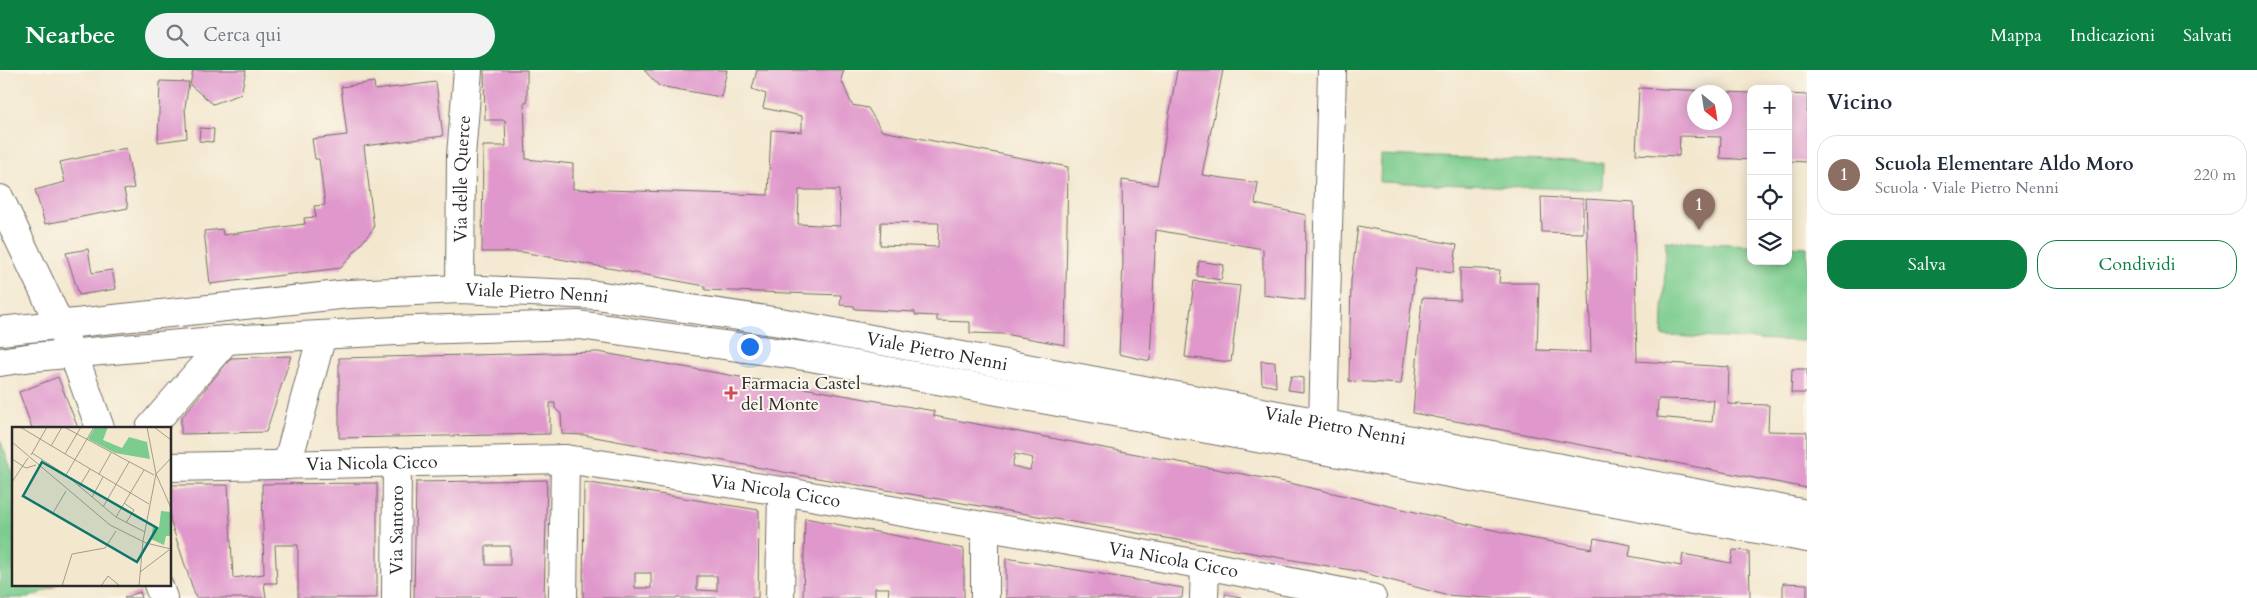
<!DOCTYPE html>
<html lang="it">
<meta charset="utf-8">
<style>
:root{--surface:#fff;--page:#f2f2f3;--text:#1f2937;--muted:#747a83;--line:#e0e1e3;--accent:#0b8043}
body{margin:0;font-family:Cardo,serif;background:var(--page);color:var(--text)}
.controls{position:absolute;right:15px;top:15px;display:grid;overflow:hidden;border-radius:10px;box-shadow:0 2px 12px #0003}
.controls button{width:45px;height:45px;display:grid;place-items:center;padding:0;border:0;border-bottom:1px solid var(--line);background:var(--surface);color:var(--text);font:25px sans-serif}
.compass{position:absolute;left:1687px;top:15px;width:45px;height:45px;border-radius:50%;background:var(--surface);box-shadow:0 2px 12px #0003;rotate:150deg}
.you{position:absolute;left:749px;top:276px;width:18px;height:18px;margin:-12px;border:4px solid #fff;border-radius:50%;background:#1a73e8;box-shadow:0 0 0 8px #1a73e833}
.badge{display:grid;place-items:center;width:32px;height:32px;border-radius:50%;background:var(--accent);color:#fff;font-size:16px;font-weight:700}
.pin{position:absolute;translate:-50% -41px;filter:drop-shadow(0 1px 2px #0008)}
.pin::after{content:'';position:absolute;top:26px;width:18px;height:15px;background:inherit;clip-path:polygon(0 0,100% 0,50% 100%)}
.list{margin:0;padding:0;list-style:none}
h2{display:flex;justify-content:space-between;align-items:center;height:65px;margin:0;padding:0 20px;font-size:21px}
h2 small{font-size:16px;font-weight:400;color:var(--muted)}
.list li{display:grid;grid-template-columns:32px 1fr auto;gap:15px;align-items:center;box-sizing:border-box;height:80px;margin:0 10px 10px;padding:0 10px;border:1px solid var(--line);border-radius:20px}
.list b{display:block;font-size:19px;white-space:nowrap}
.list p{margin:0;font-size:16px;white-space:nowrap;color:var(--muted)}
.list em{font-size:16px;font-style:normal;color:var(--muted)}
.actions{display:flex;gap:10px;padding:15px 20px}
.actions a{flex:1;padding:11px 0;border:1px solid var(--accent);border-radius:20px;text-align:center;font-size:18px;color:var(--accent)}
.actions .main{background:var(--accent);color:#fff}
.icon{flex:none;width:28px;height:28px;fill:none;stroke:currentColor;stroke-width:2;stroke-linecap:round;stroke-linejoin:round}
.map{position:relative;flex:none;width:1807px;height:528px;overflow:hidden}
header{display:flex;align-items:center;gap:30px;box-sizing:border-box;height:70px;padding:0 25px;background:var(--accent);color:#fff}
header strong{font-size:24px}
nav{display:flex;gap:28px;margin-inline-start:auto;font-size:18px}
.search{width:350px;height:45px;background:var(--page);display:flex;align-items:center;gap:12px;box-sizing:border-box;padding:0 18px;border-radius:28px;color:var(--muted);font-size:19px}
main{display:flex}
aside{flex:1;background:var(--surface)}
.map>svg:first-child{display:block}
.green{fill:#7bcc8e;stroke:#537c5c}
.building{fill:#e098cc;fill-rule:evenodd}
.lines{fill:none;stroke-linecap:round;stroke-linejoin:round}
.minor-casing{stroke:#716d64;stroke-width:30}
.major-casing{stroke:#716d64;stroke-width:30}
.minor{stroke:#fff;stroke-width:28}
.major{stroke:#fff;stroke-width:28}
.poi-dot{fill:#d1495b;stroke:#fbf7ec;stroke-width:2}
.labels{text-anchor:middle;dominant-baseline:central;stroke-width:4;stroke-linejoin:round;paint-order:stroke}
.street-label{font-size:18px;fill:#2b2b2b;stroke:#fbf7ec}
.poi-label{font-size:18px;fill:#2b2b2b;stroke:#fbf7ec;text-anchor:start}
.inset-road{fill:none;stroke:#a39c8d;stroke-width:1}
.view{fill:#0f766e;fill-opacity:0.15;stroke:#0f766e;stroke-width:2.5}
.inset-edge{fill:none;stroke:#2b2b2b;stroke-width:2.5}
</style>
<header>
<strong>Nearbee</strong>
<div class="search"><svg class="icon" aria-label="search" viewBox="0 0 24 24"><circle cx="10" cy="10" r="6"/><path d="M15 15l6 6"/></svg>Cerca qui</div>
<nav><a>Mappa</a><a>Indicazioni</a><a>Salvati</a></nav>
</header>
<main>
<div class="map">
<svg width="1807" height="528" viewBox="0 0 1807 528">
<rect width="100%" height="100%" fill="#fbf7ec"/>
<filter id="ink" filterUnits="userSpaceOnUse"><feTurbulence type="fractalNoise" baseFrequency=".02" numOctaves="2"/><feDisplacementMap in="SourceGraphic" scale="10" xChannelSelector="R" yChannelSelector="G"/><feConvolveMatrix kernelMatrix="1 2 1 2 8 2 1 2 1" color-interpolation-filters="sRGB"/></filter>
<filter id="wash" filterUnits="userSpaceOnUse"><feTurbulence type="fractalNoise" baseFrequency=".0096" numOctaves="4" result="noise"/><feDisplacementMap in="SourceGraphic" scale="20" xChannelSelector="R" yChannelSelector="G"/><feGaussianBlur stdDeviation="1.12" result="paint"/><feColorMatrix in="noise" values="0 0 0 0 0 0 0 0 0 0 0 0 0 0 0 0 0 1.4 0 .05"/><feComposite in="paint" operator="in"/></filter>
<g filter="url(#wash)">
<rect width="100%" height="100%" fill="#f3e7ce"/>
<path class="green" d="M1381,85L1603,93L1602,120L1380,112Z
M1666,171L1751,175V191H1788V176L1807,177V271L1662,266Z
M0,370L14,406V514L56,516L28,528H0Z"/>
<g id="blocks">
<path class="building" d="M193,0H246L241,24L213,34L190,15Z
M484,0H527V33H524L526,89L573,94V119L768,125L771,60L802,62V46L763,38L766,24L752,19L757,0H844L841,9L852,35L868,38L882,61L1068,97L1065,275L1004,264L970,263V252L937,251V246L915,245V242L855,239L854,236L840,235L841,225L705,220V216L522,182H482L483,76H506L505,50H485ZM799,120H839L840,156L798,154ZM881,152L939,153L938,177L880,175Z
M644,0H727L721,27L659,16Z
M1177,0H1223L1202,105L1258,113L1255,134L1306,145L1305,230L1263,225V179L1156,160L1150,291L1119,284L1123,191L1122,110L1157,115Z
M160,11L189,12L185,37L187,68L158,72Z
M374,12L375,20L436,12L443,66L364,76L374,158L341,198L210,214L204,161L222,159L223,165L305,154L304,148L316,147L314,136L325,135L319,89H315L312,69L347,65L341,17Z
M1639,18L1708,21L1694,22V52H1724V22L1751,23V90L1720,88L1721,67L1680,66L1679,86L1636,84Z
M1788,24L1807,25V92L1788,91Z
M200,58L214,59L213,72L199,71Z
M126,78L134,118L124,120L128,138L45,154L35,120L65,112L60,92Z
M1541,127L1583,129V163L1542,162Z
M1586,129L1634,132L1637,291L1729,297L1728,334L1769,335L1768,361L1807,362V418L1413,343L1422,228L1460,230V198L1500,200L1499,213H1539L1537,280L1591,282ZM1658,329L1714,330L1712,352L1657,347Z
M1358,156L1457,175L1453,203L1416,198L1401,314L1349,311L1351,211Z
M88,179L92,203L112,200L116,219L79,225L66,183Z
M1199,191L1224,195L1221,210L1197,206Z
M1194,211L1240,216L1231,292L1185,287Z
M598,282L934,341V346L1285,412L1524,467L1592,479L1594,468L1631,475L1629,486L1681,496L1683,484L1731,493L1733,480L1749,481L1750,528H1490L1445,525L1357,501L794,404L584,365L562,364L561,344L555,338V333H550V364L339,368V288ZM1015,384L1033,388L1030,400L1012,396Z
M291,286L266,362L181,364V348L231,288Z
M1261,291L1275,292L1276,317L1262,314Z
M1792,299H1807V323H1791Z
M1291,306L1303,308V322L1288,320Z
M58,307L78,358H32L19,322Z
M547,410L544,528H414L416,412ZM486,476H510V495H486Z
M584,412L759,440L758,528H583ZM635,503H651V518H635ZM697,506H717V521L697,520Z
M377,413V528H298V475H275L277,513H264L266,528H196L170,450V415H228L233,508L264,504L262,414Z
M805,448L964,479V528H888L889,518H875V528H803Z
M1006,488L1183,518L1182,528H1006Z
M1783,513L1807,514V528H1783Z
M140,522L142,528H124Z
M1225,524L1241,527V528H1225Z"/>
</g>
</g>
<g filter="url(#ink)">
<use href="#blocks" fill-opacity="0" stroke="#716d64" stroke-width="1"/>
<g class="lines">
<defs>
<g id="minor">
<path id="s1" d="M460,219L461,86L468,0"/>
<path d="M73,283L100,358"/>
<path d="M1323,354L1332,1"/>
<path d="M150,358L226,270"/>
<path d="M287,395L322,265"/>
<path id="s2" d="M170,397L565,389L782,421L1205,495L1372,528"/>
<path d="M158,514L163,528"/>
<path id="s3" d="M396,528L397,392"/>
<path d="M563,528L565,389"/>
<path d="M780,528L782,421"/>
<path d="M985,528V457"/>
<path d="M1204,528L1205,495"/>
</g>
<g id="major">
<path d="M0,129L66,268"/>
<path id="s4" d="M0,261L349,224L460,219L596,225L780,252L1807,444"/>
<path d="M0,292L33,287L226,270L415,260L579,255L811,287L1807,468"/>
</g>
</defs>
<use href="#minor" class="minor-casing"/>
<use href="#major" class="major-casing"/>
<use href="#minor" class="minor"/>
<use href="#major" class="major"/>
</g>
</g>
<path class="poi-dot" d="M728.5 315.5h5v5h5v5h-5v5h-5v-5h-5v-5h5z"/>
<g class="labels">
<g class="street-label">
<text stroke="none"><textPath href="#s1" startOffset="110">Via delle Querce</textPath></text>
<text stroke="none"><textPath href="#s4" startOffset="539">Viale Pietro Nenni</textPath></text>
<text stroke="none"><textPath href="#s4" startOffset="944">Viale Pietro Nenni</textPath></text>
<text stroke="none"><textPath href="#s4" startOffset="1349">Viale Pietro Nenni</textPath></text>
<text stroke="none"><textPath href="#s2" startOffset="202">Via Nicola Cicco</textPath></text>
<text stroke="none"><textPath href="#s2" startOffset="608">Via Nicola Cicco</textPath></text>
<text stroke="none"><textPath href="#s3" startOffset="68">Via Santoro</textPath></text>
<text stroke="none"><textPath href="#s2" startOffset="1012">Via Nicola Cicco</textPath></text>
</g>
<g class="poi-label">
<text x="741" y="313">Farmacia Castel<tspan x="741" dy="21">del Monte</tspan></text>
</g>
</g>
<g transform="translate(12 357)">
<rect width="159" height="159" fill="#f3e7ce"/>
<path d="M83,0H96L91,13L110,21L117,10L135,15L138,32L103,26L76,12ZM149,84L159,85V109H154L152,118L139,112L141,100L147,101Z" fill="#7bcc8e"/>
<path class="inset-road" d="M8,0L137,77M52,0L142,48M142,0L159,13M0,15L98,98L134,116L159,122M39,19L50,0M20,26L54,48L104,90L133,105M53,27L69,0M19,28L35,0M159,31L144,47L159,81M0,32L14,41L24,38M87,47L99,26M54,48L82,0M0,55L16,31M67,60L78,42M80,70L91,50M112,76L122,83L114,96M91,80L117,35M41,86L54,64M104,90L132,43M131,114L144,47L135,0M128,145L157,123M50,159L60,127L93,121L104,104M89,159L96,149L108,159M127,159L131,114"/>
<path class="view" d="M30,35L145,101L125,135L11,69Z"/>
<rect width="159" height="159" class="inset-edge"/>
</g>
</svg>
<div class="controls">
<button>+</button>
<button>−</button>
<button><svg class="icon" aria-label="locate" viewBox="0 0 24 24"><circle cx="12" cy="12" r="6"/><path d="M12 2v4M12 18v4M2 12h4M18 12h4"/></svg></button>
<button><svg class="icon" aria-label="layers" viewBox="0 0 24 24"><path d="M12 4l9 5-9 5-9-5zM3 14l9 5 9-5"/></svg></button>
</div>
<svg class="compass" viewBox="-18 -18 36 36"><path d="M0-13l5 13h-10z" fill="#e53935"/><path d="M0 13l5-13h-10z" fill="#747a83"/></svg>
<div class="you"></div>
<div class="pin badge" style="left:1699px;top:160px;background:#8d6e63">1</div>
</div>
<aside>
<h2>Vicino<small></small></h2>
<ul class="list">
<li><span class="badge" style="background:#8d6e63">1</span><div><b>Scuola Elementare Aldo Moro</b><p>Scuola · Viale Pietro Nenni</p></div><em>220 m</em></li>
</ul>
<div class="actions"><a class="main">Salva</a><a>Condividi</a></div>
</aside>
</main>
